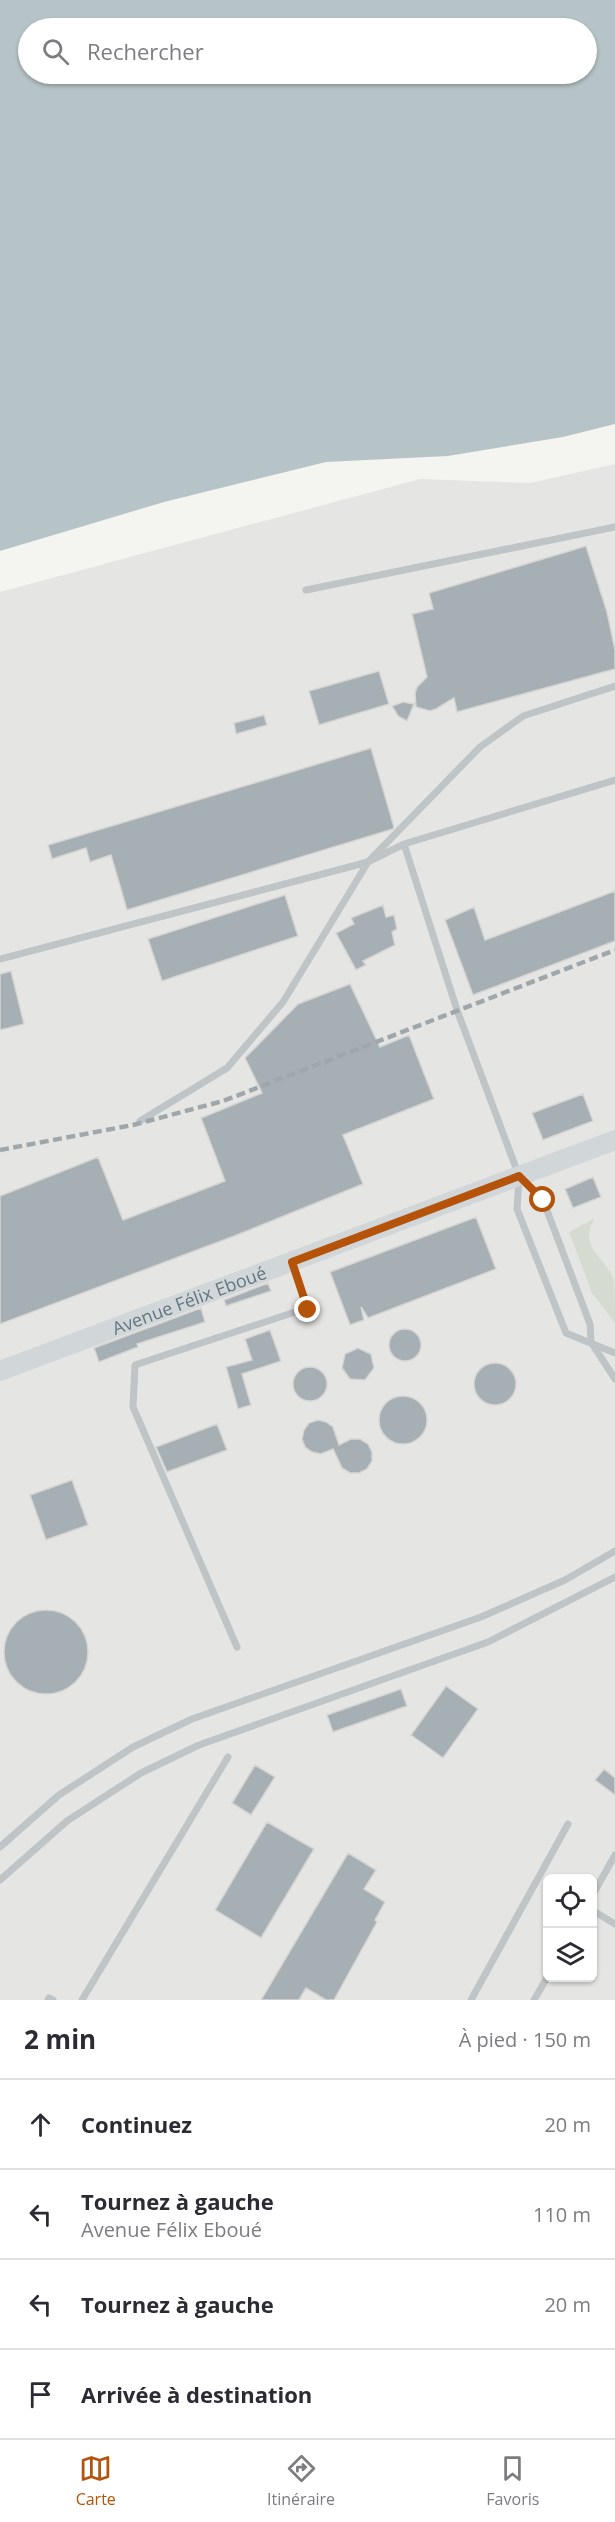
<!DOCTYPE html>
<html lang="fr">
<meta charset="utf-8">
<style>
:root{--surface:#fff;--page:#f2f2f3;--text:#2b2b33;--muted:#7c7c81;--line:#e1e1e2;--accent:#b45309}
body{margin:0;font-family:"Open Sans",sans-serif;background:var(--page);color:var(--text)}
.controls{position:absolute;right:18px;bottom:18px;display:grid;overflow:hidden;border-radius:9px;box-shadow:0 2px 4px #0004}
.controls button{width:54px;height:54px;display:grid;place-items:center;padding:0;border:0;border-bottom:2px solid var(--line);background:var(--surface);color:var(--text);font:30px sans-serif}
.stop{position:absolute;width:18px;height:18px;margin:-14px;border:4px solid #b45309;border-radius:50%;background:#fff}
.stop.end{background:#b45309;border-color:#fff;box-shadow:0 2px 6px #0008}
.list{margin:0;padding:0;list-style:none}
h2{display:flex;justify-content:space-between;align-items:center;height:78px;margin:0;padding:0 24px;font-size:26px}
h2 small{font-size:20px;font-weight:400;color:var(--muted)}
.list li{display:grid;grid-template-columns:39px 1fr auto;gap:18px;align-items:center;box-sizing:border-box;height:90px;padding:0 24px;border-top:2px solid var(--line)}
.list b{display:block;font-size:22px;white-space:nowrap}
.list p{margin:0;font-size:20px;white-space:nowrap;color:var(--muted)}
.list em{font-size:20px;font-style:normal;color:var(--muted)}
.icon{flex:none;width:33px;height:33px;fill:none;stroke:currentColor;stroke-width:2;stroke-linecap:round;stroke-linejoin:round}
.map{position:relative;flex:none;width:615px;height:2000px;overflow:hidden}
.search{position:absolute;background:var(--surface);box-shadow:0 2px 4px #0004;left:18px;right:18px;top:18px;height:66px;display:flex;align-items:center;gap:15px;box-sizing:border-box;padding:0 21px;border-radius:33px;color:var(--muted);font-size:22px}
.sheet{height:438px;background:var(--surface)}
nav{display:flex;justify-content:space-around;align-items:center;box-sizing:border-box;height:84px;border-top:2px solid var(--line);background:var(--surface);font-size:16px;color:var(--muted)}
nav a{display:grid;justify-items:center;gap:3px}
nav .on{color:var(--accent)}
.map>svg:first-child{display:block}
.built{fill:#e5e6e4;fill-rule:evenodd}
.green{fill:#d6dbd1}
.water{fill:#b7c4c7;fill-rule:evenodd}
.building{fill:#a6afb3;stroke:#d6d5d3;stroke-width:1.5}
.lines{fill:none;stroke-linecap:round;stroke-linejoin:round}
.lane{stroke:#bfc4c6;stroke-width:7}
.secondary{stroke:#d1d6d9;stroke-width:20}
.rail{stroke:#a0a7ab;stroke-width:4.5;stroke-dasharray:9 4.5;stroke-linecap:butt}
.route{stroke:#b45309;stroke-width:8}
.labels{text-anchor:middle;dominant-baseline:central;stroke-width:6;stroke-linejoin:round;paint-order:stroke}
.street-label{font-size:18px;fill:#637681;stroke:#fff}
</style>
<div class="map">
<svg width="615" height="2000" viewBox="0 0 615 2000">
<rect width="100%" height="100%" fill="#f4f4f0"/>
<path class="built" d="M615,464V2000H0V592L420,479L530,483ZM548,1878H592V1978H548Z"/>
<path class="green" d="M595,1218C577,1247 605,1256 614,1280C615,1291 615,1311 615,1323L592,1293L569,1232Z"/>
<path class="water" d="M0,0H615V424L563,437L448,456L326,462L164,502L0,551ZM28,28H586V74H28Z"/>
<path class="building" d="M586,546L607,612L615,650V669L457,712L454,698L436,709L430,711L416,707L415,693L417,687L427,677L412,614L433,609L429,593Z
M379,671L389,704L319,725L309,691Z
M403,702L414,704L407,721L398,716L392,706Z
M264,715L267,725L236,734L234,723Z
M371,748L394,827L393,829L127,910L111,855L90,862L86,848L52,859L48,845Z
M615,891V941L473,995L445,920L474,907L485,940Z
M285,895L298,936L162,981L148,939Z
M383,905L386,917L394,915L397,929L392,932L395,945L363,961L366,965L356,970L336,933L354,924L351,918Z
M11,971L24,1024L0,1030V974Z
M350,984L380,1047L409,1035L434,1099L343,1135L363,1184L237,1235L0,1324V1196L98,1157L123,1220L225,1181L201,1118L262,1093L245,1058L298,1004Z
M583,1094L593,1121L543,1140L532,1113Z
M593,1177L601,1197L573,1208L565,1189Z
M476,1217L496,1269L368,1318L361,1307L364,1320L350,1325L330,1272Z
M268,1283L271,1291L226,1306L224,1300Z
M201,1308L205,1322L137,1344L138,1347L99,1362L94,1348Z
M389 1345a16 16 0 1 1 32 0a16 16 0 1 1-32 0Z
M270,1330L281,1361L242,1374L251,1405L238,1409L226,1367L252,1360L245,1339Z
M358,1348L371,1354L374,1368L365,1380L350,1379L342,1368L345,1354Z
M474 1384a21 21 0 1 1 42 0a21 21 0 1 1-42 0Z
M293 1384a17 17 0 1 1 34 0a17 17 0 1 1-34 0Z
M379 1420a24 24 0 1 1 48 0a24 24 0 1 1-48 0Z
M318,1420L326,1422L333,1427L339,1445L351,1439H360L368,1444L372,1452V1461L367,1469L359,1473H350L342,1468L333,1449L321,1454L312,1452L305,1447L302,1439L304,1430L309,1423Z
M217,1424L227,1450L167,1472L156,1447Z
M72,1480L88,1525L46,1540L30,1495Z
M4 1652a42 42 0 1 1 84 0a42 42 0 1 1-84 0Z
M446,1686L478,1709L443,1758L411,1735Z
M401,1689L407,1706L333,1732L327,1715Z
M255,1765L275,1777L251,1815L232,1803Z
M604,1769L615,1778V1795L595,1780Z
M267,1822L314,1849L261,1938L215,1910Z
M348,1853L376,1870L364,1889L385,1902L375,1920L377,1922L334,2000H326L306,1988L299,2000H261Z"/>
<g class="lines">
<path class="lane" d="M306,590L615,527
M404,844L457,1010L519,1176L543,1200L590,1324L591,1342L615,1379
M0,959L368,862L404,844L615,780
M140,1121L227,1068L283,1002L368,862L480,747L523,716L615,686
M519,1179L517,1209L566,1333L615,1353
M237,1647L133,1407L135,1365L295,1312L308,1310L293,1264
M0,1847L59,1795L133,1747L192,1719L481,1617L565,1580L615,1551
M0,1880L67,1821L141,1773L199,1745L488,1642L615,1577
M592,1896L615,1855
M592,1910L615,1924
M48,2000L49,1998L53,2000
M82,2000L228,1757
M471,2000L568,1824
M534,2000L548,1976"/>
<path class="secondary" id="s1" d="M0,1371L615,1140"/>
<path class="rail" d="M0,1150L133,1125L223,1101L615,950"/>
</g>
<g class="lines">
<path class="route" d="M308,1310L292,1262L519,1176L543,1200"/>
</g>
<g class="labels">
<g class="street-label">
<text stroke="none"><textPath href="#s1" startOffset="202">Avenue Félix Eboué</textPath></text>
</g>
</g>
</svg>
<div class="controls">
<button><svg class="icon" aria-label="locate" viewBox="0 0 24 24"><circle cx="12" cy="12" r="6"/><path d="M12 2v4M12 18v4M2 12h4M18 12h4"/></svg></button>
<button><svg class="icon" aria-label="layers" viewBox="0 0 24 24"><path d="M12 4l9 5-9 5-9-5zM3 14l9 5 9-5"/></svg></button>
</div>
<div class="stop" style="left:543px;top:1200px"></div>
<div class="stop end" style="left:308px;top:1310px"></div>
<div class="search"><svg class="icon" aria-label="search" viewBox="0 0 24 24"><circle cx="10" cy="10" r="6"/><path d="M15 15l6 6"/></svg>Rechercher</div>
</div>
<section class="sheet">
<h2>2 min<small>À pied · 150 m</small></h2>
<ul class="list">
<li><svg class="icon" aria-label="ahead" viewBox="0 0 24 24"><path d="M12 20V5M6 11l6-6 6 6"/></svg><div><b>Continuez</b></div><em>20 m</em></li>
<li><svg class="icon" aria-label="left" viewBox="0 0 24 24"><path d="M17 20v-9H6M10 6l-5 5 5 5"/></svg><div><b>Tournez à gauche</b><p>Avenue Félix Eboué</p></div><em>110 m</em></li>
<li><svg class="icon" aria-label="left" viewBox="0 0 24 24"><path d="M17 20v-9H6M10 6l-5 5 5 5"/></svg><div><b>Tournez à gauche</b></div><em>20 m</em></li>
<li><svg class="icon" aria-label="arrive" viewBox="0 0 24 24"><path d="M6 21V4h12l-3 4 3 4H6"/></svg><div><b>Arrivée à destination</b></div></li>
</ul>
</section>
<nav>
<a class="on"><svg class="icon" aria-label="map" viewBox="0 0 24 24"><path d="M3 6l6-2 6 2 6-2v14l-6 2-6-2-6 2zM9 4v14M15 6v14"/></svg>Carte</a>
<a><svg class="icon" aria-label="directions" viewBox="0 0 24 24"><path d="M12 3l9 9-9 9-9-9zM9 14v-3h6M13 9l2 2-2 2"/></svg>Itinéraire</a>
<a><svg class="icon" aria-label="saved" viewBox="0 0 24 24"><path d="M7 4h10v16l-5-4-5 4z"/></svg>Favoris</a>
</nav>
